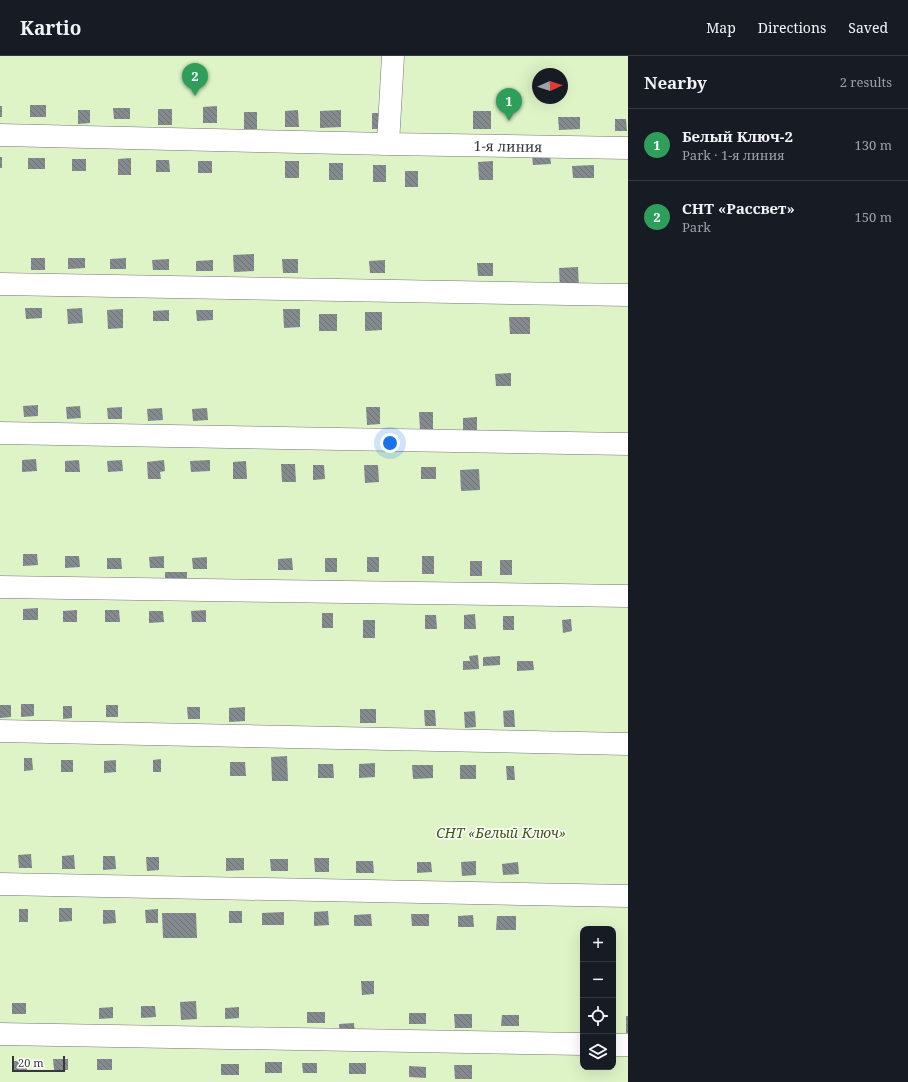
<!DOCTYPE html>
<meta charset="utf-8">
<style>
:root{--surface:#171b24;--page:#20242c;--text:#f1f3f6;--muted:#9ea1a6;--line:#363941;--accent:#6a68e1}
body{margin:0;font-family:"Noto Serif",serif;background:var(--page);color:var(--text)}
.controls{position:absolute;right:12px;bottom:12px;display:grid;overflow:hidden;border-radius:8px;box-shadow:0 4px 16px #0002}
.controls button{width:36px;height:36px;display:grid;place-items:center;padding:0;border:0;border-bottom:1px solid var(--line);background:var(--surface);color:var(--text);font:20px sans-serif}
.compass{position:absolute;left:532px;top:12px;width:36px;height:36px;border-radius:50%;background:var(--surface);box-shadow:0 4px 16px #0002;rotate:87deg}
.scale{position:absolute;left:12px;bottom:10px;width:53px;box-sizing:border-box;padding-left:4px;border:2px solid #353739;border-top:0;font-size:11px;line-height:14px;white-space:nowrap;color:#353739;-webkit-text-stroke:3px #fff;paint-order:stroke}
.you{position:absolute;left:390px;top:387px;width:14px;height:14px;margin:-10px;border:3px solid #fff;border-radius:50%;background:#1a73e8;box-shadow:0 0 0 6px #1a73e833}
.badge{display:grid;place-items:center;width:26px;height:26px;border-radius:50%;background:var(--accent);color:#fff;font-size:13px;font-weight:700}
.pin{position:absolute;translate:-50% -33px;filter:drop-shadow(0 1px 2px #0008)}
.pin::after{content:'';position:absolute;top:21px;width:14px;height:12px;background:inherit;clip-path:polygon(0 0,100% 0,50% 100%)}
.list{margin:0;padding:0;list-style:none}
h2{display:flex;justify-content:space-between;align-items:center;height:52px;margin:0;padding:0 16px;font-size:17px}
h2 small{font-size:13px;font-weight:400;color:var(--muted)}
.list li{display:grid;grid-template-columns:26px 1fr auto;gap:12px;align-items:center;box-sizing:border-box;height:72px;padding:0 16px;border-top:1px solid var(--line)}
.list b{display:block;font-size:15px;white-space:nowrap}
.list p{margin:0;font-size:13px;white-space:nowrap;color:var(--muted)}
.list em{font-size:13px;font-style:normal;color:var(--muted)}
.icon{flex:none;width:22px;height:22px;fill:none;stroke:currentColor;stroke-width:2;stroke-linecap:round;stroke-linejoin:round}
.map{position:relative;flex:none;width:628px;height:1026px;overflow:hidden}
header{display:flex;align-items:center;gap:24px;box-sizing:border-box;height:56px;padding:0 20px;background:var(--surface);border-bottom:1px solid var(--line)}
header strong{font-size:19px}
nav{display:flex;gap:22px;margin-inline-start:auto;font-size:14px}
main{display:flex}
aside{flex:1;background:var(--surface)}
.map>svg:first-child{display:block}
.garden{fill:#def4c7;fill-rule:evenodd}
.building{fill:url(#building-back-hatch)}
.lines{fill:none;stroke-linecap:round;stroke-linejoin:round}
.minor-casing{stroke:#72777b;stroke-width:23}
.minor{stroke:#fff;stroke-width:22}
.labels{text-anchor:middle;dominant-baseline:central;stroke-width:3;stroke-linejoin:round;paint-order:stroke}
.street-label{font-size:14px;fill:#353739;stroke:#fff}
.park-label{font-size:14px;font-style:italic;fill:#3c5a0b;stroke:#fff}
</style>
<header>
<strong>Kartio</strong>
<nav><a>Map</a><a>Directions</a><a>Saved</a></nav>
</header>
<main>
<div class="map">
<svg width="628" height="1026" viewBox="0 0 628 1026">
<defs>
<pattern id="building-back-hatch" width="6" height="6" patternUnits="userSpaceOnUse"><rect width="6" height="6" fill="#858a8e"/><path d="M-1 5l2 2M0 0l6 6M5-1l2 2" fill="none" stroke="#6e7275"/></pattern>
</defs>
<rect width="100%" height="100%" fill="#f6fafe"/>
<path class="garden" d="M0,0H628V1026H0ZM538,18H562V42H538ZM583,873H613V1011H583Z"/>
<path class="building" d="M30,49H46V61H30Z
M0,50H2V61H0Z
M217,50V67H203V51Z
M113,52H130V63H114Z
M158,53H172V69H158Z
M78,54H90V67L78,68Z
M298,54L299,71H285V55Z
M341,54V71L320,72V55Z
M473,55H491V73H473Z
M244,56H257V73H244Z
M372,57H385L386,73H372Z
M558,61H580V73L559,74Z
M615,63H626L627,75H615Z
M532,100H550L551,108L533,109Z
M0,101H2V112H0Z
M28,102H45V113H28Z
M131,102V119H118V103Z
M72,103H86V115H72Z
M156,104H169L170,116H156Z
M198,105H212V117H198Z
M285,105H299V122H285Z
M493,105V124H479L478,106Z
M329,107H343V124H329Z
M373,109H386V126H373Z
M594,109V122H573L572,110Z
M405,115H418V131H405Z
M254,198V215L234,216L233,199Z
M31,202H45V214H31Z
M68,202H85V212L68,213Z
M126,202V213H110V203Z
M169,203V214H153L152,204Z
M282,203H298V217H283Z
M213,204V215H196V205Z
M385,204V217H370L369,205Z
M477,207H493V220H478Z
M578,211L579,233L560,234L559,212Z
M25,252H42V262L26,263Z
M82,252L83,267L68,268L67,253Z
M123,253V272L108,273L107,254Z
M283,253H300V271L284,272Z
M169,254V265H153V255Z
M196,254H213V264L197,265Z
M365,256H382V274L365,275Z
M319,258H337V275H319Z
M509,261H530V278H510Z
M511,317V330H496L495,318Z
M38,349V360L24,361L23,350Z
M80,350L81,362L67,363L66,351Z
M122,351V363H108L107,352Z
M366,351H380V368L367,369Z
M162,352L163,364L148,365L147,353Z
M207,352L208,364L193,365L192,353Z
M419,356H433V373L420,374Z
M477,361V374H463V362Z
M36,403L37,415L22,416V404Z
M79,404L80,416H65V405Z
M122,404L123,415L108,416L107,405Z
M164,404L165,415L160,416L161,423H148L147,406Z
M210,404V415L191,416L190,405Z
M246,405L247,423H233V406Z
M281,408H295L296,426H282Z
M313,409H324L325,423L313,424Z
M364,409H378L379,426L365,427Z
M421,411H436V423H421Z
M479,413L480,434L461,435L460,414Z
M23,498H37L38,509L23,510Z
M65,500H79L80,511L65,512Z
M164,500V512H150L149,501Z
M422,500H434V518H422Z
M207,501V513H193L192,502Z
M367,501H379V516H367Z
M107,502H121L122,513H107Z
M292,502L293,514H278V503Z
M325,502H337V516H325Z
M500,504H512V519H500Z
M470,505H482V520H470Z
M165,516H187V528H165Z
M38,552V564H23V553Z
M77,554V566H63V555Z
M105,554H119L120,566H105Z
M206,554V566H192L191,555Z
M149,555H163L164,566L149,567Z
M322,557H333V572H322Z
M475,558L476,573H464V559Z
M425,559H436L437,573H425Z
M503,560H514V574H503Z
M571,563L572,575L563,577L562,564Z
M363,564H375V582H363Z
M478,599L479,613L463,614V605H470L469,600Z
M500,600V609L483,610V601Z
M517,605H533L534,614L517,615Z
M21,648H34V660L21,661Z
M0,649H11V661L0,662Z
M106,649H118V661H106Z
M63,650H72V662L63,663Z
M187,651H200V663H188Z
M245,651V665L229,666V652Z
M360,653H376V667H360Z
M424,654H435L436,670H425Z
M514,654L515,671H504L503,655Z
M475,655L476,671L465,672L464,656Z
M287,700L288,725H272L271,701Z
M24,702H32L33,714L24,715Z
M161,703V716H153V704Z
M61,704H73V716H61Z
M116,704V716L104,717V705Z
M230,706H245L246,720H230Z
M375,707V721L359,722V708Z
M318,708H333L334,722H318Z
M412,709H433V722L413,723Z
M460,709H476V723H460Z
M506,710H514L515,724H507Z
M31,798L32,812H19L18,799Z
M74,799L75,813H62V800Z
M103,800H115L116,813L103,814Z
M146,801H159V814L147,815Z
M226,802H244V814L226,815Z
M314,802H329V816H315Z
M270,803H288V815H271Z
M356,805H373L374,817H356Z
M476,805V819L462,820L461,806Z
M417,806H431L432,816L417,817Z
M518,806L519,818L503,819L502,808Z
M59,852H72V865L59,866Z
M19,853H28V866H19Z
M158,853V867H146L145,854Z
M103,854H115L116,867L103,868Z
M229,855H242V867H229Z
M328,855L329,869L314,870V856Z
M284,856V869H262V857Z
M162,857H196L197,882H163Z
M371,858L372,870H354V859Z
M411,858H429V870H412Z
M473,859L474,871H458V860Z
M497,860H516V874H496Z
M361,925H374V938L362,939Z
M196,945L197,963L181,964L180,946Z
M12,947H26V958H12Z
M141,950H155L156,961L141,962Z
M113,951V962L99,963V952Z
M239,951V962L225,963V952Z
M307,956H325V967H307Z
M409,957H426V968H409Z
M454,958H472V972H455Z
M502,959H519V970H501Z
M626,960H628V977H626Z
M354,967L355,980L340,981L339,968Z
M53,1003H68V1014H54Z
M97,1003H112V1014H97Z
M13,1005H27V1016H13Z
M265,1006H282V1017H265Z
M302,1007H317V1017H303Z
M349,1007H366V1018H349Z
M221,1008H239V1019H221Z
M454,1009H472V1023H455Z
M409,1010L426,1011V1022L409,1021Z"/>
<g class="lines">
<defs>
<path id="minor" d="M0,79L388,88L628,92
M388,88L393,0
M0,228L628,239
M0,377L628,388
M0,531L628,540
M0,675L628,688
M0,828L628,840
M0,978L583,988
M613,989H628"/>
</defs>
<use href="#minor" class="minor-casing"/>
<use href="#minor" class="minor"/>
</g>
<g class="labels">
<g class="street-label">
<text transform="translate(508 90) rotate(1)">1-я линия</text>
</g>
<g class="park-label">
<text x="501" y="776">СНТ «Белый Ключ»</text>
</g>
</g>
</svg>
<div class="controls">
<button>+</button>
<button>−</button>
<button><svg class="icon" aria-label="locate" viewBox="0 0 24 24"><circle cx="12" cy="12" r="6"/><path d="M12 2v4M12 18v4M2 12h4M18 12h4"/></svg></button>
<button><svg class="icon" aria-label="layers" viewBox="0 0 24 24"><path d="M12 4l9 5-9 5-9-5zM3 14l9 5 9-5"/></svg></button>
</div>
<svg class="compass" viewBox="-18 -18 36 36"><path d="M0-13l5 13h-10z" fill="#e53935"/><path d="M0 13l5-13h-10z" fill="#9ea1a6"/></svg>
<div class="scale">20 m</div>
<div class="you"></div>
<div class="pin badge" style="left:509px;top:65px;background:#2e9e5b">1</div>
<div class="pin badge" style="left:195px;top:40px;background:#2e9e5b">2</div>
</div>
<aside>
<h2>Nearby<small>2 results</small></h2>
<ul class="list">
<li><span class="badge" style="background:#2e9e5b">1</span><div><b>Белый Ключ-2</b><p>Park · 1-я линия</p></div><em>130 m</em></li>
<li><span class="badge" style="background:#2e9e5b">2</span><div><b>СНТ «Рассвет»</b><p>Park</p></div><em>150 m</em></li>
</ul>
</aside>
</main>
